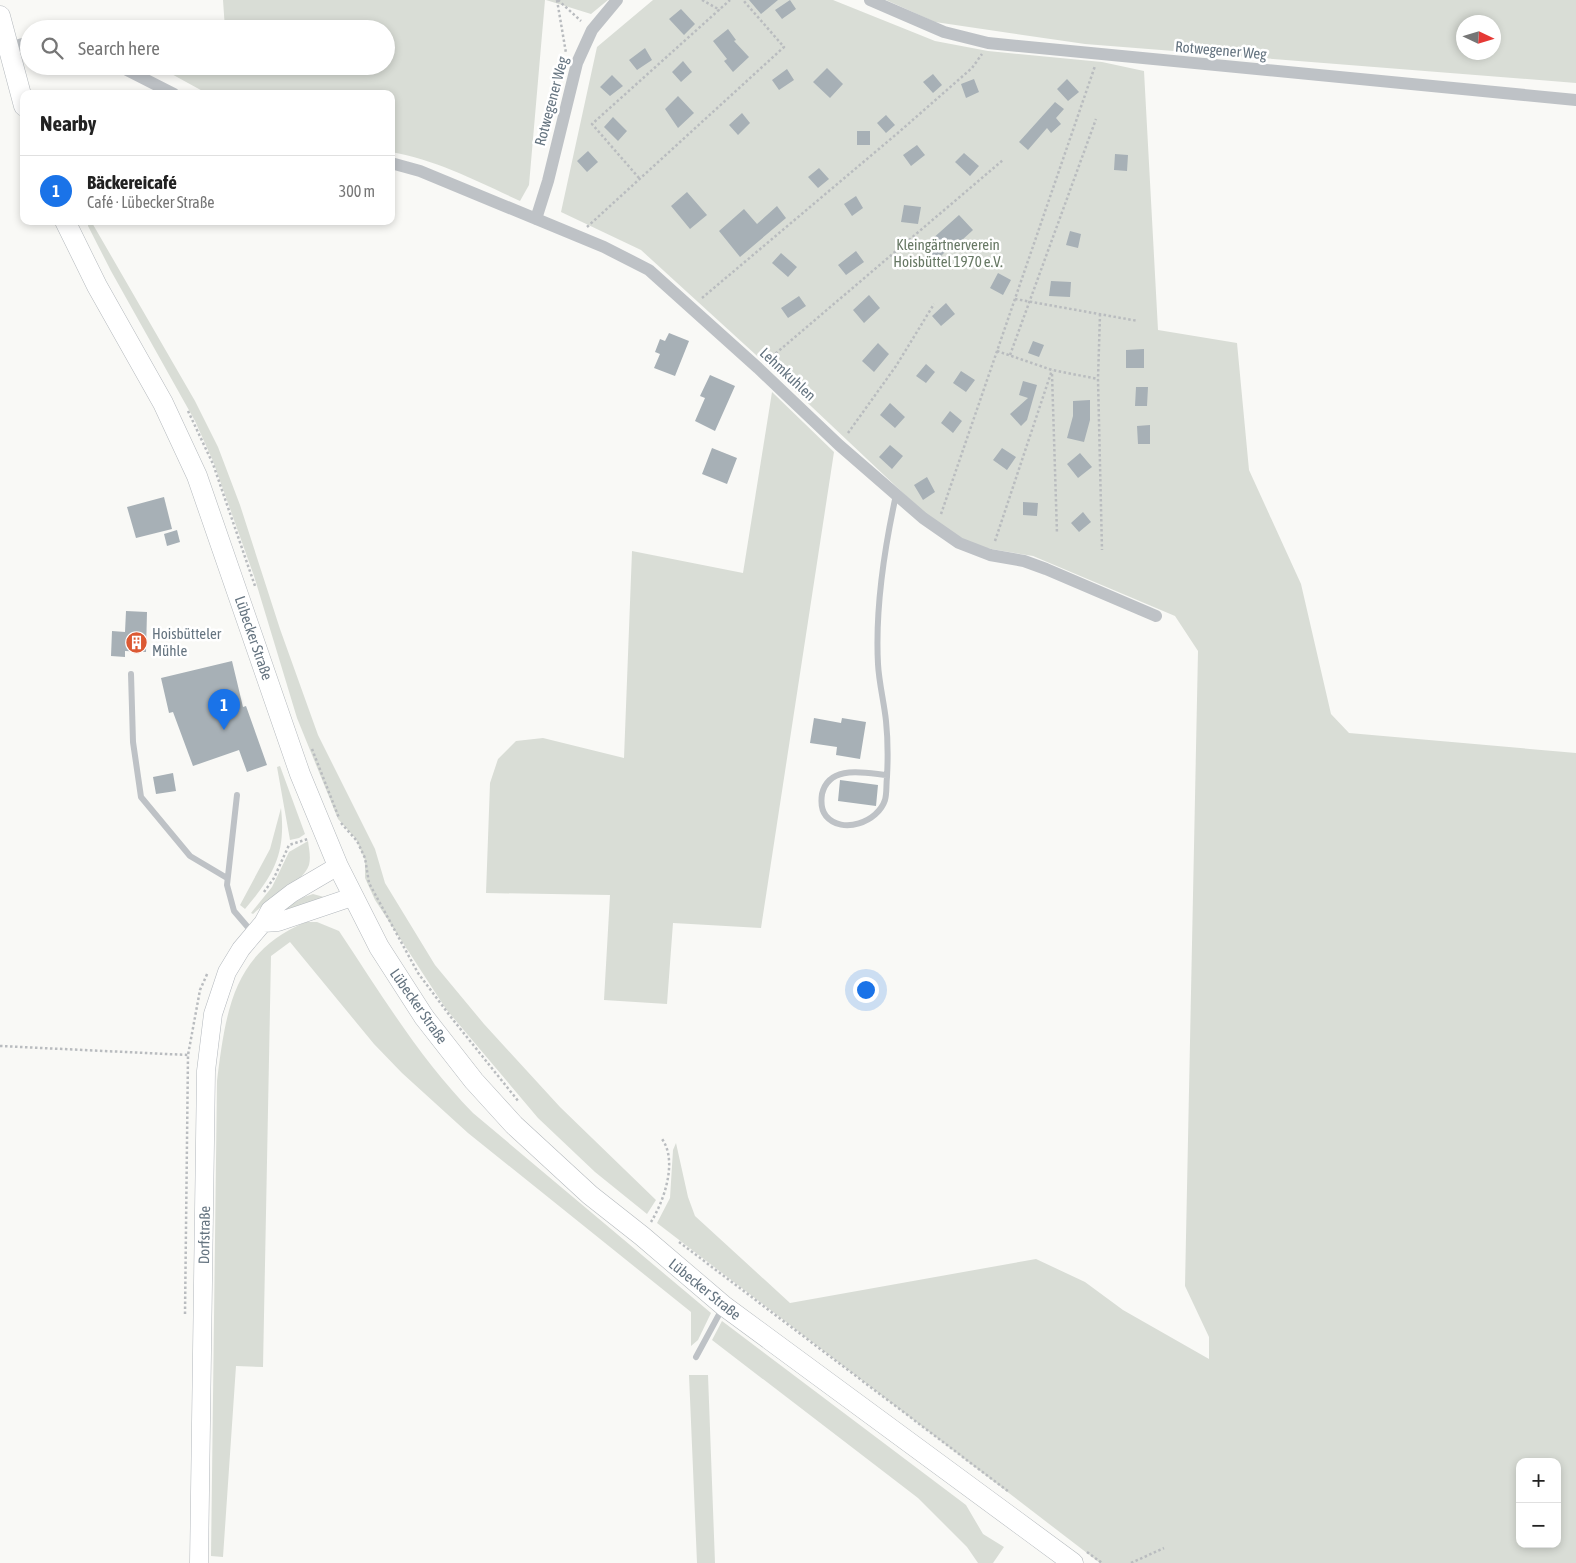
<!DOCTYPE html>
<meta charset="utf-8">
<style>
:root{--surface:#fff;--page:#f2f2f2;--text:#222;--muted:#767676;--line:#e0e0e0;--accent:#1a73e8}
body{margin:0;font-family:"Asap Condensed",sans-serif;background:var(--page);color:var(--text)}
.controls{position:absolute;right:15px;bottom:15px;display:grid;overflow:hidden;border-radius:10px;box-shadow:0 2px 8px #0003}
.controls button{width:45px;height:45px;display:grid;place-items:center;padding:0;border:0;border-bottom:1px solid var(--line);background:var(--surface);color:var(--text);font:25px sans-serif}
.compass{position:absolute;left:1456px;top:15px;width:45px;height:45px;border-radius:50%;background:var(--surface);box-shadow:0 2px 8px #0003;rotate:94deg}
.you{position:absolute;left:865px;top:989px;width:18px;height:18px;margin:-12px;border:4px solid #fff;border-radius:50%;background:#1a73e8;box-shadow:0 0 0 8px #1a73e833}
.badge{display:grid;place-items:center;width:32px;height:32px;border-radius:50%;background:var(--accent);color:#fff;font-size:16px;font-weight:700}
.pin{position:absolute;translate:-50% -41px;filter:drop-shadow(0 1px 2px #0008)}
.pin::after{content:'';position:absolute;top:26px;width:18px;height:15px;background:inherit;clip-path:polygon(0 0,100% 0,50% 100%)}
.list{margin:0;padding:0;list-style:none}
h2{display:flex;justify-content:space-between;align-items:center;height:65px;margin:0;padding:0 20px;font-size:21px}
h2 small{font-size:16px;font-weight:400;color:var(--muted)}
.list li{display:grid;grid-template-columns:32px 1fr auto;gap:15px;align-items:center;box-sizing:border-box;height:70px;padding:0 20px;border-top:1px solid var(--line)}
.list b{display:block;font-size:19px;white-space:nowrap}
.list p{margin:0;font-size:16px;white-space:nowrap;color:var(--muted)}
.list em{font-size:16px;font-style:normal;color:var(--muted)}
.icon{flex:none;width:28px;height:28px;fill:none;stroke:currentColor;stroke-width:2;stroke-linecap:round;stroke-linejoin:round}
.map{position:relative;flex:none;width:1576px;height:1563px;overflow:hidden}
.search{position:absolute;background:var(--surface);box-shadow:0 2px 8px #0003;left:20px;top:20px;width:375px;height:55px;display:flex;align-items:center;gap:12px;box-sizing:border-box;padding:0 18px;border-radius:28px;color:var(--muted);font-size:19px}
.panel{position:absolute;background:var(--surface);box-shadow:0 2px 8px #0003;left:20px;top:90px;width:375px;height:135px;border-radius:10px}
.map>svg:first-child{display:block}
.green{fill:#d9ddd6;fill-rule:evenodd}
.building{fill:#a7b0b6}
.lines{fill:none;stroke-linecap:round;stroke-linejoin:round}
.secondary-casing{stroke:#b3b8bd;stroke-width:19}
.primary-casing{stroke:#b4b9bd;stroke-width:21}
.path{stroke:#b9bcbf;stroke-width:2.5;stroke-dasharray:2.5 2.5;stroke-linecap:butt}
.lane{stroke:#bec2c6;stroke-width:6}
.street{stroke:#bec2c6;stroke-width:12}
.secondary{stroke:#fff;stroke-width:18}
.primary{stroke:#fff;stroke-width:20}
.labels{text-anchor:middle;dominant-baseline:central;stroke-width:5;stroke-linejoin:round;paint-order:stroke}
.street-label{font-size:15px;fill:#657480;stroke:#fff}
.park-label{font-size:15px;fill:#677864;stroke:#fff}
.poi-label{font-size:15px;fill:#657480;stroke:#fff;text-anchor:start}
</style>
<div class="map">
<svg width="1576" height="1563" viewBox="0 0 1576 1563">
<rect width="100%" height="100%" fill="#f9f9f6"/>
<path class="green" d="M223,0H545L529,185L520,201C479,182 437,160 391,152V94H208L157,66H386V29H225Z
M546,0H608L591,14Z
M653,0H833L935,41L988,51L1102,62L1144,71L1158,330L1237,343L1249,470L1301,584L1331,714L1349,733L1576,753V1563H1100L657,1223L670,1198L673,1150L676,1143L688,1197L695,1216L790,1303L1036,1259L1085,1282L1123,1310L1209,1359V1337L1185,1286L1198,651L1175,616L1033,556L979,547L938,526L777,374L641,250L561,212L597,47ZM1520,1462H1557V1544H1520Z
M886,0H1576V83L1085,44L935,22ZM1464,22H1494V52H1464Z
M88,221H91L195,401L218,447L240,505L280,629L318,735L375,849L385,883L435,965L484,1024L560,1107L656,1200L647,1214L595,1172L538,1118L446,1009L375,900L365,878V860L356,839L338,819L297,718L254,576L213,461L195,421L111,271L88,226Z
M772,392L834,452L761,928L673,923L667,1004L604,1000L610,895L486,893L490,783L498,759L516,741L543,738L624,758L632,551L743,573Z
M280,766L305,834L299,838L290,840L277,767Z
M281,808C286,854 274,875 245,909L240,905L270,849Z
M308,841C309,849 311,857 309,865C303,883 267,900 253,914L251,913L272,887L289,852Z
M313,894L324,897L314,902L275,914L304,897Z
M306,922H317L339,931C381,994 420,1059 473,1113L711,1313L698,1340L691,1346V1312L468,1133L402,1073L374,1044L290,942L271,956L263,1367L236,1366L223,1557L211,1556L217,1081C226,1010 233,952 306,922Z
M722,1321L966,1505L983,1534L1004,1547L993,1563H978L967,1547L918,1498L712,1340Z
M689,1375H708L715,1563H697Z"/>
<path class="building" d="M749,0H778L761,14Z
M790,0L796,9L782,19L775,10Z
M681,9L695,24L684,35L669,19Z
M728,29L736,40L734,41L749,57L733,72L724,61L727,59L713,41Z
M645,48L652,60L637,70L629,60Z
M683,61L692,72L681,82L672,72Z
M827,68L843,84L830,98L813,82Z
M787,69L794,80L779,90L772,80Z
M933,74L942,85L933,93L923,82Z
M612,75L623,86L610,96L600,87Z
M974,79L979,92L966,98L961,84Z
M1067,79L1079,92L1068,101L1057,89Z
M678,96L694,113L678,128L665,109Z
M1055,102L1064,109L1056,118L1061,124L1051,133L1047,128L1028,150L1019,142Z
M742,113L750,123L738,135L729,125Z
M886,115L895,125L886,133L877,123Z
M613,117L627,131L618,141L604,127Z
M857,131H870V145H857Z
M917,145L925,155L911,166L903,155Z
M588,151L598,162L587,172L577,161Z
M964,153L979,166L970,176L955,162Z
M1115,154L1128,155L1127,171L1114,170Z
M819,168L829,179L818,188L808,177Z
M687,192L707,215L690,229L671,206Z
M856,196L863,208L852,216L844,204Z
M904,205L921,207L918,224L901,222Z
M777,206L786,218L740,257L719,231L744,209L757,224Z
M959,215L973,230L961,241L958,239L935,262L921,249Z
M1070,231L1081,234L1078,248L1066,245Z
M856,251L864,262L846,275L838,265Z
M781,253L797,267L788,277L772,263Z
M998,273L1011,280L1003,295L990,288Z
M1051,281L1071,282L1070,297L1049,296Z
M869,295L880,308L864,323L853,310Z
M799,296L806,306L788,318L781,308Z
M946,303L955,314L941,326L932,316Z
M669,333L689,341L675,376L654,368L660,354L655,352L660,339L665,341Z
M1033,341L1044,345L1039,357L1028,353Z
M878,343L889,354L874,372L862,361Z
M1144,349V368H1126V350Z
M926,364L935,372L926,383L916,376Z
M961,371L975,380L966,392L953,383Z
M710,375L735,386L715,431L695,421L705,398L700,396Z
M1023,381L1037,385L1027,420L1021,426L1010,414L1028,398L1019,395Z
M1136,387H1148L1147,406H1135Z
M1090,400V420L1084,442L1067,438L1073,416V401Z
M890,403L905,417L895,428L880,415Z
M950,411L962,421L953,433L941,423Z
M1150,425V444H1138L1137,426Z
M890,445L903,456L892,469L879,457Z
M712,448L737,458L727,484L702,474Z
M1002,448L1016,457L1007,470L993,460Z
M1080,453L1092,467L1078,478L1067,464Z
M927,477L935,492L923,500L914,485Z
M164,497L172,529L136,538L127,507Z
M1023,502L1038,503L1037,516L1023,515Z
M1083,512L1091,522L1079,532L1071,523Z
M177,530L180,542L167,546L164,534Z
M126,611L147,612L146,652L125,651V657L111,656L112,631L125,632Z
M232,661L243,707L246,706L267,765L247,772L239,750L193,766L173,712L169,713L161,678Z
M814,718L841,723L842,718L866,722L860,759L836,755L837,747L810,743Z
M173,773L176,791L156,794L153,777Z
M840,780L878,785L876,806L838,801Z"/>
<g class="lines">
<defs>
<path id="secondary" d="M263,923L278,922L352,897
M199,1563L206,1071L213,1014L227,972L241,949L263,923L270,910L292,893L338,866"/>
<path id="primary" d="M0,16L24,106
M65,221L97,286L163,403L197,476L300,774L338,866L379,947L424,1017L474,1081L514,1125L590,1195L642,1236L724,1306L1073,1563"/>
</defs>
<use href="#secondary" class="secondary-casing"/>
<use href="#primary" class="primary-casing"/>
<path class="path" d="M557,0L566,53
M558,0L581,21
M702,0L720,10
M639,178L592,124L730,0
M587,227L784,47L743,0
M702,298L899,132L972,68L982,54
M1015,299L1138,321
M1100,314L1098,379L1102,550
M997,351L1052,370L1098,379
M1010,355L1096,119
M768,360L1003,160
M1052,374L1057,534
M188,411L213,464L255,586
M848,433L896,366L934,304
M941,514L1095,66
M995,541L1052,370
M312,749L339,818
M341,823L357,841L365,858L369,883L418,973L450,1016L519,1102
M264,892L274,878L289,845L308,839
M0,1046L188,1055
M651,1222C664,1201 678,1161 662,1139
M679,1242L1009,1492
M185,1314L188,1055L200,990L208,972
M1087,1552L1102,1563
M1131,1563L1164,1548"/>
<path class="lane" d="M131,674L133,742L141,797L190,856L227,878
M887,775C865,773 829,764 822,794C821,801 821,810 826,816C842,835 878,822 885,800C887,793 886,785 887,777C888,758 888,740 886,721C884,702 879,683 878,664C875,608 884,550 896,495
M237,795L227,885L234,911L252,932
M696,1357L722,1309"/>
<path class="street" d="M870,0L944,32L988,43L1576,100
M3,50L29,42
M119,66L174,94
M391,163L420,171L604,247L649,270L758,368L839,445L923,518L959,543L990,555L1024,561L1046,569L1156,616
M536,219L548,181L577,63L592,30L617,0"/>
<use href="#secondary" class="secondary"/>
<use href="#primary" class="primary"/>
</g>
<defs>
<symbol id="building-disc" viewBox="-11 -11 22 22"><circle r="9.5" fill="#dc5933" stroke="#fff"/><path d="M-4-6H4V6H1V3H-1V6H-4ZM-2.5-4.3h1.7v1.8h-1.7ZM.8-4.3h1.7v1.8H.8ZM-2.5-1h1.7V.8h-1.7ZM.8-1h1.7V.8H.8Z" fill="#fff"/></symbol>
</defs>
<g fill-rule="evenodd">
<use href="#building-disc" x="124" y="630" width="25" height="25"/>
</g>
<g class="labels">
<g class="street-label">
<text transform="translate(1221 50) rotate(5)">Rotwegener Weg</text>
<text transform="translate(551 101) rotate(-75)">Rotwegener Weg</text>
<text transform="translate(788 374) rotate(43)">Lehmkuhlen</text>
<text transform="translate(254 638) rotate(71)">Lübecker Straße</text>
<text transform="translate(419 1006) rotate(55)">Lübecker Straße</text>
<text transform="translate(204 1235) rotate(-89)">Dorfstraße</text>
<text transform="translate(705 1289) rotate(39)">Lübecker Straße</text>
</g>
<g class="park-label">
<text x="948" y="244">Kleingärtnerverein<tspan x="948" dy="17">Hoisbüttel 1970 e.V.</tspan></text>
</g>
<g class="poi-label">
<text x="152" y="633">Hoisbütteler<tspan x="152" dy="17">Mühle</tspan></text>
</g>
</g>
</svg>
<div class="controls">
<button>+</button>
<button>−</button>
</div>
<svg class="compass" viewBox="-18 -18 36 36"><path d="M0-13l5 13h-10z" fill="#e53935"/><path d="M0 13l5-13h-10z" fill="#767676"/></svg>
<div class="you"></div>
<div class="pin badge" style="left:224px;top:730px">1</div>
<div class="search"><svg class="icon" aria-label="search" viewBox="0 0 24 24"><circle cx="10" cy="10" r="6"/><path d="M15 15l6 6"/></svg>Search here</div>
<section class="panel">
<h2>Nearby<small></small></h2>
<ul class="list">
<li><span class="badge">1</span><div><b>Bäckereicafé</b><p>Café · Lübecker Straße</p></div><em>300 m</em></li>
</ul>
</section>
</div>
